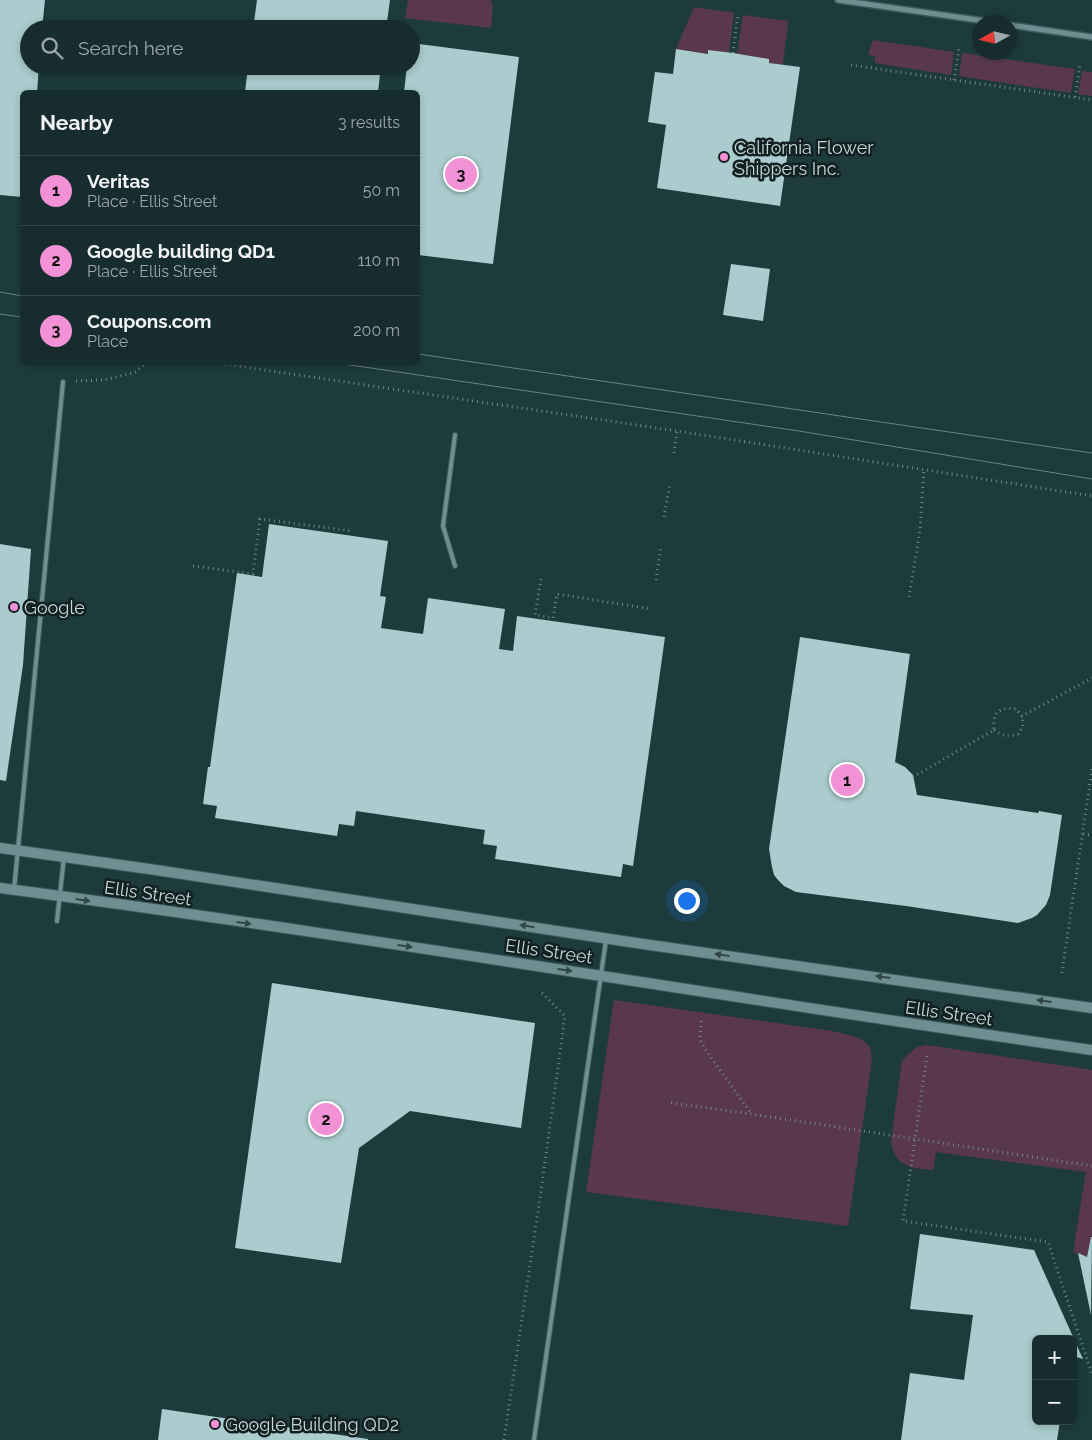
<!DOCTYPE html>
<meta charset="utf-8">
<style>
:root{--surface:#162c2e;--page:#1f3436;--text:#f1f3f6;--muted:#9ea7aa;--line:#35484a;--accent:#f391d6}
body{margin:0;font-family:Raleway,sans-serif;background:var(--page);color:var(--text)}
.controls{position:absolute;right:15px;bottom:15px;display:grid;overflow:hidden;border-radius:8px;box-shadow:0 2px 8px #0003}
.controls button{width:45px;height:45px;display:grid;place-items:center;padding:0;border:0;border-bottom:1px solid var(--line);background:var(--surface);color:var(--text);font:25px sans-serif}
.compass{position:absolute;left:972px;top:15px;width:45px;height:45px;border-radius:50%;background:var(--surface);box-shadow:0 2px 8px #0003;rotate:262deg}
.you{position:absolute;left:686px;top:900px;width:18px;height:18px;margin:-12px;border:4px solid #fff;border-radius:50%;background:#1a73e8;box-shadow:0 0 0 8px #1a73e833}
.badge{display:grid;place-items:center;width:32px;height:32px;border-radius:50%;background:var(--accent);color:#111;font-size:16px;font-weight:700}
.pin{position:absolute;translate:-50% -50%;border:2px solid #fff;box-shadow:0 1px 5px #0006}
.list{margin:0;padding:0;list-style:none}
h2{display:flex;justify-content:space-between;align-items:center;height:65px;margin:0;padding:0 20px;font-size:21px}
h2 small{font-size:16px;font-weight:400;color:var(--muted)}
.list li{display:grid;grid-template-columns:32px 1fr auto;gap:15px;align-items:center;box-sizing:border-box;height:70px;padding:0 20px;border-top:1px solid var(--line)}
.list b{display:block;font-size:19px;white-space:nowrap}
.list p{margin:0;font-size:16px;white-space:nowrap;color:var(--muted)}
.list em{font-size:16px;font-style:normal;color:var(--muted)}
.icon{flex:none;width:28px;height:28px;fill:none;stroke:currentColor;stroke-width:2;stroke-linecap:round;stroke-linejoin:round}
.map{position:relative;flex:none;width:1092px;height:1440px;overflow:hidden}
.search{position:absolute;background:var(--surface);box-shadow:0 2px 8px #0003;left:20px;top:20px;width:400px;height:55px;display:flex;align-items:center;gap:12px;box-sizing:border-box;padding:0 18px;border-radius:28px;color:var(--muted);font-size:19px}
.panel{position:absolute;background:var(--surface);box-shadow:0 2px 8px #0003;left:20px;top:90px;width:400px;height:275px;border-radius:8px}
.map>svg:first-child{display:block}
.green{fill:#59384e}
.building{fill:#aaccce}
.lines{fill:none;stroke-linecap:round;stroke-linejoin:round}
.lane-casing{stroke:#3d585a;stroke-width:6}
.street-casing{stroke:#3d585a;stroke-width:8}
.secondary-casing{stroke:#3d585a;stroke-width:12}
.path{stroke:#6f8688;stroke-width:3;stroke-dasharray:1 4;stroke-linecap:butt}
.lane{stroke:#6e8e91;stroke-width:4}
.street{stroke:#6e8e91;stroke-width:5}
.secondary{stroke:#6e8e91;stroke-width:10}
.tram{stroke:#6a8284;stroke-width:1}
.oneway{fill:#334648}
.poi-dot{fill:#f391d6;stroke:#132021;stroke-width:2}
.labels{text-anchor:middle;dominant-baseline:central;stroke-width:5;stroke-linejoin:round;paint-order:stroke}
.poi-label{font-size:18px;fill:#c5d6d7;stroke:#132021;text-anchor:start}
.street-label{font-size:18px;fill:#c5d6d7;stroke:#132021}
</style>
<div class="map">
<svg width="1092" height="1440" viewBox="0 0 1092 1440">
<rect width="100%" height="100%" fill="#1d3b3d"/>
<path class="green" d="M408,0H490L493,4L491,28L405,18Z
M694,7L734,13L729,53L708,54L676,49Z
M743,15L788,21L783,65L769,63V59L737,54Z
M873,40L954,52L951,75L875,63V56L868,55Z
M962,53L1075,69L1071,93L959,76Z
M1082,71L1092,72V96L1078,94Z
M614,1000L832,1031L860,1038L870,1047L872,1059L848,1226L586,1192Z
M927,1045L1092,1070V1233L1087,1257L1073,1252L1086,1172L936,1152L933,1170C911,1169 894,1166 891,1141L902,1060L917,1047Z"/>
<path class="building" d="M0,0H45L42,29H29V66H39L37,92H22V197L0,195Z
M257,0H390L386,29H253Z
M411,43L519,57L493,264L418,255V92H404L407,66H411Z
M676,49L708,54V50L733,53L769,59V63L800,67L780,206L657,188L666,125L648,122L655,72L673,74Z
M248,66H381L378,92H245Z
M731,264L770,269L763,321L723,315Z
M269,524L388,541L380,596L386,597L381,628L423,634L428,598L505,609L499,649L513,651L517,616L665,637L633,866L623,864L621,877L495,859L497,846L483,844L485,830L356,811L354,826L339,824L337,836L215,818L217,806L203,804L208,767H210L237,573L262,577Z
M0,544L31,549L23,665L6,781L0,780Z
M800,637L910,654L895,762L905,767L913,775L917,795L1038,813L1039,811L1062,815L1050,895L1046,905L1037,915L1032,918L1018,923L906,906L796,892L784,886L778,880L774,875L772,867L769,849Z
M272,983L535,1023L521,1128L410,1111L359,1148L341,1263L235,1248Z
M920,1234L1034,1250L1083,1359L1073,1356V1339H1036V1421H1060L1057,1440H901L910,1373L964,1380L973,1315L910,1309Z
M1091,1237H1092L1091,1315L1078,1253L1087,1257Z
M162,1409L368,1439V1440H158Z"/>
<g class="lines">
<defs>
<path id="lane" d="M455,566L443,526L455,435
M14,890L63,382
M57,921L64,857
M534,1440L606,940"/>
<path id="street" d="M838,0L992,22
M1010,25L1092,37"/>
<path id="secondary" d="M0,848L156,870L636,943L1092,1008
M0,888C365,936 728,998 1092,1050"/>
</defs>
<use href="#lane" class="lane-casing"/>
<use href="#street" class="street-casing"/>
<use href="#secondary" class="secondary-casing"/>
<path class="path" d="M733,53L738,15
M851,65L1092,100
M954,80L959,48
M1075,97L1080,65
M210,362L677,431L1092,496
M76,381L104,380L136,372L146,362
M674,453L677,431
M664,517L670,483
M193,566L253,574L260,519L352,531
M541,579L535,615L553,618L557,594L651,609
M656,580L661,546
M909,597L920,531L924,469
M994,730C1003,736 1008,737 1018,734L1023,726L1022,716
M913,777L994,730C992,712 999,707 1016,709L1022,716L1092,678
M1083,834L1092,835
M1062,973L1092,769
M701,1021L700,1040L709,1055L751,1113
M927,1056L903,1221L1048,1242L1092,1374
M671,1103L752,1114L1092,1166
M504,1440L542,1184L565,1016L541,992"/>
<use href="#lane" class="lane"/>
<use href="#street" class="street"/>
<use href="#secondary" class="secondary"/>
<path class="tram" d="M0,292L22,296
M0,314L22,317
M418,354L1092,453
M330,362L799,431L1092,479"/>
</g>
<defs><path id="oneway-solid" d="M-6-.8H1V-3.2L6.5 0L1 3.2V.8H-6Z" transform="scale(1.25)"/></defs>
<g class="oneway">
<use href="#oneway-solid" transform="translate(83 900) rotate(8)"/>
<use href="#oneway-solid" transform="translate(244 923) rotate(8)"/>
<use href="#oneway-solid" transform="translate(527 926) rotate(-171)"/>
<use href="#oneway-solid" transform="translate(405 946) rotate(8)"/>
<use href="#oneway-solid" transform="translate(722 955) rotate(-172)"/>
<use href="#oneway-solid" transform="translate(565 970) rotate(8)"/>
<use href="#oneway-solid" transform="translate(883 977) rotate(-172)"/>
<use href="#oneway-solid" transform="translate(1044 1001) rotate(-172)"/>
</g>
<g class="poi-dot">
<circle cx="724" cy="157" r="5"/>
<circle cx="14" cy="607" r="5"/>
<circle cx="215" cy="1424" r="5"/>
</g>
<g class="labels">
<g class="poi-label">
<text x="734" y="147">California Flower<tspan x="734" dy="21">Shippers Inc.</tspan></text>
<text x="24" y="607">Google</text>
<text x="225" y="1424">Google Building QD2</text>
</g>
<g class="street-label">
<text transform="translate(148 893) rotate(8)">Ellis Street</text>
<text transform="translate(549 951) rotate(8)">Ellis Street</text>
<text transform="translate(949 1013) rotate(8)">Ellis Street</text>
</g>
</g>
</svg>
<div class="controls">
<button>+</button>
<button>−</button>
</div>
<svg class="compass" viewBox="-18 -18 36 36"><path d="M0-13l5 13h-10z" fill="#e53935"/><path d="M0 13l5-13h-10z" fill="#9ea7aa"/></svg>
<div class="you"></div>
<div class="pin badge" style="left:847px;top:780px">1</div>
<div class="pin badge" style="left:326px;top:1119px">2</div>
<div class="pin badge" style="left:461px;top:174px">3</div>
<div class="search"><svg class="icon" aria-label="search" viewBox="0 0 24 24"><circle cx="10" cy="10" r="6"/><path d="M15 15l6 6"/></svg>Search here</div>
<section class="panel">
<h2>Nearby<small>3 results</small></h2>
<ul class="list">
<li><span class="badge">1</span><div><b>Veritas</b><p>Place · Ellis Street</p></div><em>50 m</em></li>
<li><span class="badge">2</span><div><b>Google building QD1</b><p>Place · Ellis Street</p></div><em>110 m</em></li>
<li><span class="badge">3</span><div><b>Coupons.com</b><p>Place</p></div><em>200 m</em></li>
</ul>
</section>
</div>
